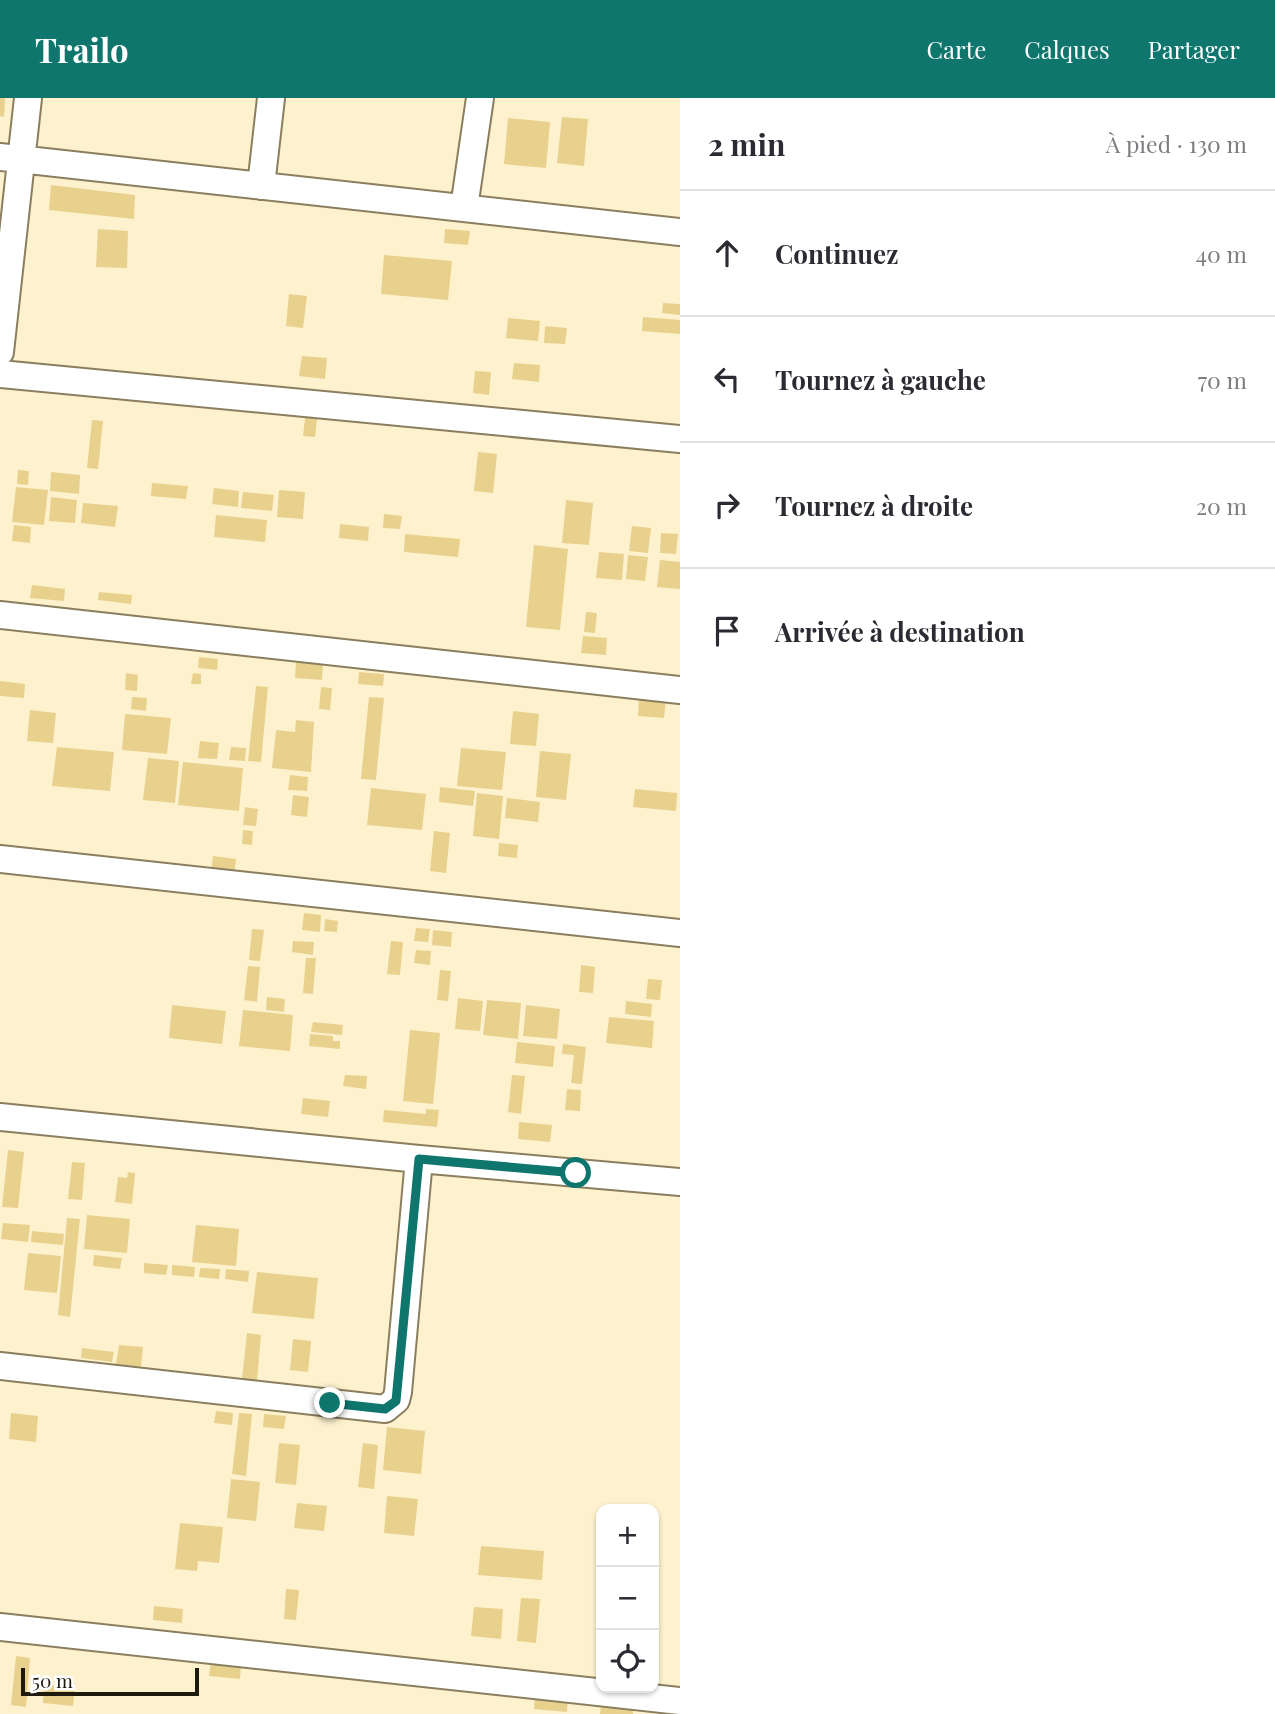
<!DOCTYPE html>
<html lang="fr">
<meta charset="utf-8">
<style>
:root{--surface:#fff;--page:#f2f2f3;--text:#2b2b33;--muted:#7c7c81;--line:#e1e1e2;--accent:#0f766e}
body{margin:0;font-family:"Playfair Display",serif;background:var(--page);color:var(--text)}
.controls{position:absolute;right:21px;bottom:21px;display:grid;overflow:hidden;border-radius:14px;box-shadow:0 2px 5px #0004}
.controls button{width:63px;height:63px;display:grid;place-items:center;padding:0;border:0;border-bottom:2px solid var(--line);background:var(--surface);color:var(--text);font:35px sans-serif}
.scale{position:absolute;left:21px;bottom:18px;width:178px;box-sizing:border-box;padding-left:7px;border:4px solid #1e1a0d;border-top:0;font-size:19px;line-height:24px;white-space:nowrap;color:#1e1a0d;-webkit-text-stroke:5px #fff;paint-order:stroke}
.stop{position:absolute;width:21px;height:21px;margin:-16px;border:5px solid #0f766e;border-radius:50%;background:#fff}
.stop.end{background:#0f766e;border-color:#fff;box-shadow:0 2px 7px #0008}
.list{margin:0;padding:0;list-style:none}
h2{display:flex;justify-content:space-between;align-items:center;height:91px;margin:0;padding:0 28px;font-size:30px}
h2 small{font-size:23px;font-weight:400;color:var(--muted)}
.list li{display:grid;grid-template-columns:46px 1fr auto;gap:21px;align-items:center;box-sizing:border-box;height:126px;padding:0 28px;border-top:2px solid var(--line)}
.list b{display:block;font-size:26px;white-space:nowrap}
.list em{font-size:23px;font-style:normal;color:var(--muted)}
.icon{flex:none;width:38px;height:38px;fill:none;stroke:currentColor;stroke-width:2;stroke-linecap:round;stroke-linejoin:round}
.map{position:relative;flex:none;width:680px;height:1616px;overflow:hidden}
header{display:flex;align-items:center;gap:42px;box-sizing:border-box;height:98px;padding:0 35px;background:var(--accent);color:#fff}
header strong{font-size:33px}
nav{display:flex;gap:38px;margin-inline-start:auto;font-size:24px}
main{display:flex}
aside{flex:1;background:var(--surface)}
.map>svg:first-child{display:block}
.building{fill:#e8d18d}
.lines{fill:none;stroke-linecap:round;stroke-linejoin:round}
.minor-casing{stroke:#897e5e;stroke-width:30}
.minor{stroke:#fff;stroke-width:26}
.route{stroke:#0f766e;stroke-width:9}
</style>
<header>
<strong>Trailo</strong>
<nav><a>Carte</a><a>Calques</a><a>Partager</a></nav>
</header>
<main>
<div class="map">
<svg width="680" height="1616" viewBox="0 0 680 1616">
<rect width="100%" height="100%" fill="#fef2ce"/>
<path class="building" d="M0,0H5L4,19L0,18Z
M562,19L588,21L584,68L557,65Z
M508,20L550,24L546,70L504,66Z
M51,87L135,97L134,121L49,112Z
M98,131L128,133L127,170L96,169Z
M445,131L470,133L468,147L444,145Z
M384,157L452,163L448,202L381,196Z
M289,196L307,198L303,230L286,228Z
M663,205L680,206V217L662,215Z
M643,219L680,222V236L642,233Z
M508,220L540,223L538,243L506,240Z
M545,228L567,230L565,246L544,245Z
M302,258L327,260L325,281L299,278Z
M514,265L540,267L539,284L512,281Z
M475,273L491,274L489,297L473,295Z
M306,312L318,313L315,339L303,338Z
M92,322L103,323L98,371L87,370Z
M478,354L497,356L493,395L474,393Z
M18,372L29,373L28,387L17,386Z
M51,374L80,377L79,396L50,393Z
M152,385L188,388L186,401L151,398Z
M16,389L48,392L44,427L12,424Z
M214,390L239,393L238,409L212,406Z
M279,392L305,394L303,421L277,419Z
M243,394L274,397L272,413L241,410Z
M51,399L77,402L75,425L49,423Z
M566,402L593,405L589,447L562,445Z
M83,405L118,408L115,429L81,425Z
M384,416L402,418L400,431L383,430Z
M216,417L267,422L265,444L214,439Z
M340,426L369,429L368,443L339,440Z
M14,427L31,429L30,445L12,443Z
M632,428L651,430L648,455L629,453Z
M661,435L678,436L676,456L660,455Z
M405,436L460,441L458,459L404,454Z
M534,447L568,451L560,532L526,529Z
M599,454L624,456L622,482L596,480Z
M628,457L648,459L645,483L626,481Z
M660,462L680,464V491L657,489Z
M32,487L65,491L64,503L30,500Z
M99,494L132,497L131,506L98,502Z
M586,514L597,515L595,535L584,534Z
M583,538L607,540L606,557L581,555Z
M199,559L218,561L217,572L198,570Z
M296,564L323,567L322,582L295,580Z
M359,574L384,576L383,588L358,586Z
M126,575L138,577L137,593L125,592Z
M193,575L201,576V586H191Z
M0,583L25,586L24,600L0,598Z
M256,588L268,589L261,664L248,663Z
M321,589L332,590L330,612L319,611Z
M132,599L147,600L146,613L131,611Z
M369,599L384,600L376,682L361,681Z
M639,599L666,601L664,620L638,618Z
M30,612L56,615L53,645L27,643Z
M513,613L539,616L536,648L510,646Z
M125,616L171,620L167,656L122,652Z
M296,622L314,624L311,674L272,670L276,632L295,634Z
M200,643L219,645L217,661L198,660Z
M57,649L114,654L110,693L52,688Z
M231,649L246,650L245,663L229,662Z
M461,650L506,654L502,692L457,688Z
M540,653L571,656L566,702L536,699Z
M148,660L179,663L175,705L143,702Z
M183,664L243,670L239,713L178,707Z
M290,677L308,679L307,693L288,692Z
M440,689L475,693L473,708L439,704Z
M371,690L426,696L422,732L367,727Z
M635,691L677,695L676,713L633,709Z
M477,695L503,698L499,741L473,738Z
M293,697L309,699L307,719L291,717Z
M507,700L540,704L538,724L505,720Z
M245,709L258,711L256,728L243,727Z
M243,732L253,733L252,747L242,746Z
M434,733L450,735L446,775L430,773Z
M499,745L518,747L517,760L498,758Z
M213,758L236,761L234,776L211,773Z
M304,815L321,817L320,834L302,832Z
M325,821L338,823L337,834L324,833Z
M416,830L430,831L428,844L414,843Z
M252,831L264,832L260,863L249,862Z
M433,832L452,834L451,849L432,847Z
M293,843L314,844L313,857L292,854Z
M391,843L403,844L400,877L387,876Z
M416,852L431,853L430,867L414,865Z
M306,860H316L313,896L303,895Z
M581,867L595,869L593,895L579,894Z
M248,868L260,869L257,904L244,902Z
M440,872L451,873L448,903L437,902Z
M648,881L662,882L660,902L646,901Z
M267,899L285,901L284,914L266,912Z
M458,900L483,903L480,933L455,931Z
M487,902L521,905L518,941L483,937Z
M626,903L652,906L651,919L625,916Z
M172,907L226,913L222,946L169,940Z
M526,907L560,911L557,941L523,938Z
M243,912L293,917L290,953L239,948Z
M609,919L654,923L652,950L606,945Z
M313,924L343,927L342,937L311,934Z
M410,932L440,935L433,1006L403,1003Z
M310,936L333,938V943H340V951L309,948Z
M517,944L555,948L553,969L515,965Z
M563,946L586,949L582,986L571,985L574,957L562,956Z
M345,977L367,978L366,991L343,988Z
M512,977L525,978L521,1016L508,1014Z
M567,991L581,992L580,1013L565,1012Z
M303,1000L330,1003L328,1019L301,1016Z
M426,1011L439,1012L437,1029L383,1024L384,1012L426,1016Z
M519,1024L552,1027L550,1044L518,1041Z
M8,1052L24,1054L18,1110L2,1109Z
M72,1064L85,1065L82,1102L68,1101Z
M128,1074L135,1075L132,1106L115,1104L118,1079L127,1080Z
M87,1117L130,1121L127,1155L84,1151Z
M67,1120L80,1121L70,1219L58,1217Z
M3,1125L30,1127L28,1144L1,1141Z
M196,1127L239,1131L236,1168L192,1164Z
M32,1133L64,1136L63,1147L31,1144Z
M28,1155L61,1158L57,1195L24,1192Z
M94,1157L122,1160L120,1171L93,1168Z
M144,1165L168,1167L166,1177L144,1175Z
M172,1167L195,1169L194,1179L172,1177Z
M200,1170L220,1171L219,1181L199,1179Z
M226,1171L249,1173L248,1184L225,1181Z
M257,1174L318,1180L314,1221L252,1215Z
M247,1235L261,1237L257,1282L242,1281Z
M293,1241L311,1243L308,1274L290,1272Z
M119,1247L143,1249L141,1269L116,1266Z
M82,1250L114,1254L112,1264L81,1260Z
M216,1313L233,1315L232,1327L214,1325Z
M11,1315L38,1318L36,1344L9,1341Z
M239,1315L252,1316L246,1378L232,1376Z
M264,1316L286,1318L284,1331L263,1329Z
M387,1329L425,1333L421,1376L383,1372Z
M279,1345L300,1347L296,1387L275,1385Z
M363,1345L378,1347L374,1391L358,1389Z
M231,1381L260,1384L256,1423L227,1420Z
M387,1398L418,1401L414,1438L384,1435Z
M297,1405L327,1408L324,1433L294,1430Z
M180,1425L223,1429L219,1465L198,1463L197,1473L175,1471Z
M481,1448L544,1453L542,1482L478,1477Z
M286,1491L299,1492L296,1522L284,1521Z
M521,1500L540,1501L536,1545L517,1543Z
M154,1508L183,1511L182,1525L153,1522Z
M474,1509L503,1511L501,1541L471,1538Z
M16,1558L30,1560L26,1609L11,1607Z
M211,1564L241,1567L240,1581L209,1578Z
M44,1587L75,1589L73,1608L43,1605Z
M535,1596L568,1599L567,1614L534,1611Z
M601,1605L633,1608V1616H600Z"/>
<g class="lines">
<defs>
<path id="minor" d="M0,59L680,134
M261,88L271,0
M464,110L480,0
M0,254L28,0
M0,276L680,341
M0,517L680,592
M0,761L680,835
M0,1019L419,1061L680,1084
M0,1268L385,1311L396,1302L398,1294L419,1061
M0,1529L680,1603"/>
</defs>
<use href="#minor" class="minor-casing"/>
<use href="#minor" class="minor"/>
</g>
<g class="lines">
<path class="route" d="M330,1305L385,1311L396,1303L419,1061L576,1075"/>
</g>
</svg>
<div class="controls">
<button>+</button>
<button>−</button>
<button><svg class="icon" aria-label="locate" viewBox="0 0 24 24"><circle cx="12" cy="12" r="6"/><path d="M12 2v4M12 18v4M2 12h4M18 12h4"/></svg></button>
</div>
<div class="scale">50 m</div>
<div class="stop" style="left:576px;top:1075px"></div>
<div class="stop end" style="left:330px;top:1305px"></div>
</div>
<aside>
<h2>2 min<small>À pied · 130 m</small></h2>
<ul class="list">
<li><svg class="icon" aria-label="ahead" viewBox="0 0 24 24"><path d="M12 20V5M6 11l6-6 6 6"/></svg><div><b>Continuez</b></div><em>40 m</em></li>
<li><svg class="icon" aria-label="left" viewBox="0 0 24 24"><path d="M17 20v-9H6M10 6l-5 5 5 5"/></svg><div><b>Tournez à gauche</b></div><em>70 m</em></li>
<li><svg class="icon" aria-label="right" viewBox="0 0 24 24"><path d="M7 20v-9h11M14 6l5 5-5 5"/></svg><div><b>Tournez à droite</b></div><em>20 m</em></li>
<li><svg class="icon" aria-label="arrive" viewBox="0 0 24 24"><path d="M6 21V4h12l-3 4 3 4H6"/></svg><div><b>Arrivée à destination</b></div></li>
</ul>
</aside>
</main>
